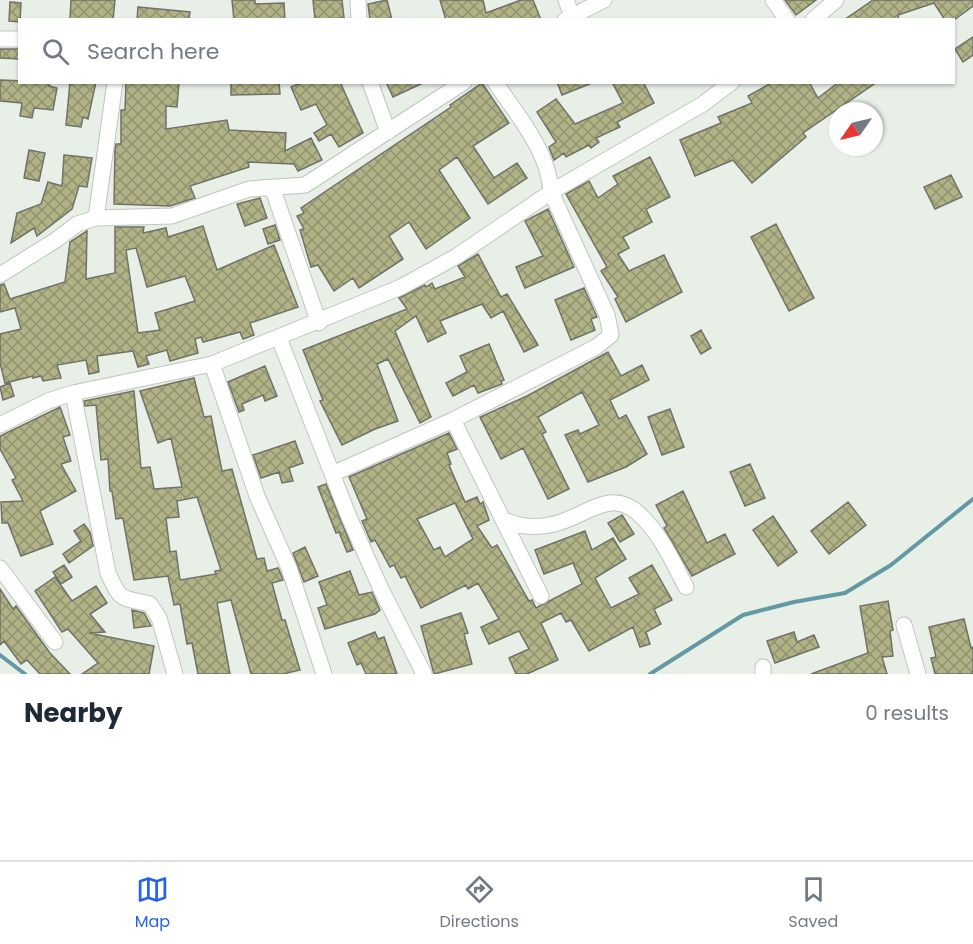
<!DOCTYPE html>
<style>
:root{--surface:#fff;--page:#f2f2f3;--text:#1f2937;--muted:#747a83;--line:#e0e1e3;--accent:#2563eb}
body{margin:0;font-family:Poppins,sans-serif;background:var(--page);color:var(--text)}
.compass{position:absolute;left:829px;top:102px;width:54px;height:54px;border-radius:50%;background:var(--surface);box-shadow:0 2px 4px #0004;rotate:236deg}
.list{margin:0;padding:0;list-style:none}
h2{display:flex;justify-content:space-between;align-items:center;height:78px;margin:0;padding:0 24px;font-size:26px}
h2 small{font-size:20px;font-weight:400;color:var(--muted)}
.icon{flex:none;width:33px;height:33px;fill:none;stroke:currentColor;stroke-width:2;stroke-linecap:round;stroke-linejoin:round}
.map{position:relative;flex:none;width:973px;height:674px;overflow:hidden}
.search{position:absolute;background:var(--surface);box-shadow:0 2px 4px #0004;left:18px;right:18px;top:18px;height:66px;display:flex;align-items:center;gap:15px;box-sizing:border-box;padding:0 21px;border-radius:0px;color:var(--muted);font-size:22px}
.sheet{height:186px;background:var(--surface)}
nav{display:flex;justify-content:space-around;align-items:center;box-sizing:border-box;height:84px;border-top:2px solid var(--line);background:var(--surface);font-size:16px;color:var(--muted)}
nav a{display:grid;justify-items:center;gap:3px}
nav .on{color:var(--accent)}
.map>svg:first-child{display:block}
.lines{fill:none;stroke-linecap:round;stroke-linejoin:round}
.stream{stroke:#6399a3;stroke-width:4}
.building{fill:url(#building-cross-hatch);stroke:#717168;stroke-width:1.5;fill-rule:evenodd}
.street-casing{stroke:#bfc6be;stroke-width:17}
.street{stroke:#fff;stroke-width:15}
</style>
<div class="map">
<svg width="973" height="674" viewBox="0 0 973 674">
<defs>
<pattern id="building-cross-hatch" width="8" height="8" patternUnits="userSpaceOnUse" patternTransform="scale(1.5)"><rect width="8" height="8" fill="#b1b387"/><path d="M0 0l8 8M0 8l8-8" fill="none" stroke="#91936f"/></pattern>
</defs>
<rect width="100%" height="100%" fill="#e7efe7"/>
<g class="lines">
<path class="stream" d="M0,655L25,674
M650,674L743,615L794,602L845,593L891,565L973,499"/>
</g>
<path class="building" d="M71,0H115L113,20H70Z
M232,0H255V4L284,3L285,20H234Z
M313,0H342L344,18L315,20Z
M387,0L392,20H370L368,4Z
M440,0H483L486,13L521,0H533L541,20H446Z
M785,0H816L796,15Z
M873,0H973V6L954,20H945L934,3L898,15L899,20H844Z
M10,2L21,3L20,22L9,21Z
M138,7L190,12L189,20H137Z
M973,37V55L963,62L955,49Z
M0,49H20V59L0,58Z
M0,80L50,82L49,86L57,88L53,110L34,108L32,118L20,116L22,103L0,101Z
M70,82H96L88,119L83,117L81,127L66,125Z
M126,82H179L177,107L166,106V129L227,120L229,130L286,133L285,151L311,138L322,160L298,171L294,164L248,162L249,167L190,186L195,198L170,206L114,204L115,149L116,144H121V110H125Z
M231,82H279L280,94L231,95Z
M303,82H340L363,133L339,147L331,134L319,141L314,133L327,125L316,104L301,110L291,87Z
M386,82H425L393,97Z
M557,82H592V83L562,95Z
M612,82H643L654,103L617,122L620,127L596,138L599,142L591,148L589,145L566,157L564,153L554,160L549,147L556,142L537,112L556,99L575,124L623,103Z
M773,82H809L818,98L839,82H877L803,133L806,137L752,183L733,160L695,176L680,140L721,123L718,117L752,103L748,96Z
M482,83L509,123L473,146L494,178L517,163L527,178L488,204L457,157L439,170L470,218L426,249L409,222L389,236L403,259L359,288L353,278L334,291L318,265L311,267L300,230L304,229L297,216L304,213L301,208L451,107L450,105Z
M29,150L45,153L39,181L24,178Z
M64,155L92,158L87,187L79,186L72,209L37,236L34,228L11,243L17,213L41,204L48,182L62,186Z
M650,157L670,197L646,209L652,222L623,237L629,248L618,254L629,271L664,255L682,292L626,322L615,299L618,297L601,271L607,267L566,194L589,181L598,198L618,184L613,176Z
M951,175L962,197L935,209L924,187Z
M260,198L267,218L245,226L237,204Z
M548,209L574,267L525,288L516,267L543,256L525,221Z
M776,224L814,298L789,311L751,237Z
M275,225L280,240L268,244L263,229Z
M203,226L217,270L274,245L298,307L250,323L254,335L243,339L240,332L203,342L201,337L195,339L198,353L170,361L167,350L146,356L149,364L138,367L133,351L97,356L99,372L89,374L86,360L57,365L61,378L43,381L41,376L33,378V376L5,383L0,363V334L21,329L15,308L0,312V285L4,284L10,299L65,282L70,242L87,231L86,279L115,273V227H144L143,233L166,228L168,237ZM136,248L147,287L185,276L195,301L155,313L160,330L138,333L126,250Z
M478,254L501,297L507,294L538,345L524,352L503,311L491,318L482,304L440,321L446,333L428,342L416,316L395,331L431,417L420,423L388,359L377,364L398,421L375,429L342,445L320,401L323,400L303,350L407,309L399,298L425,285L426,287L432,283L435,289L465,277L458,266Z
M584,288L597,317L591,319L595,330L571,340L555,300Z
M701,330L711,348L701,354L691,336Z
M489,344L504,380L501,381L502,384L478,393L474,385L453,396L446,383L467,372L460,356Z
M608,352L621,376L642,365L649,380L610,400L619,419L626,415L647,454L626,467L588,482L565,435L578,430L580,434L599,425L582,392L538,417L546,432L542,434L569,489L548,499L523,448L501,459L480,417L527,396Z
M265,366L277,396L265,401L263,395L242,404L244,410L239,412L228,382Z
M194,378L204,417L211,416L222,471L232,469L257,559L264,558L267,571L278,568L280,572L283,580L272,583L282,620H285L300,670L283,674H251L231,600L217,603L230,674H198L192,643L187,644L180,604L174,605L168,576L134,580L123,518L116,519L112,491H110L108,459L101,460L96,405L85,406L84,401L134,391L141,468L150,467L154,489L182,487L171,438L158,443L140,391ZM197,497L221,570L215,571L216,574L180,580L176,551L170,552L166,518L179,517L177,501Z
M10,383L14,396L3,400L0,387Z
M60,407L70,435L63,437L71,461L61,464L76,491L40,511L53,544L21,556L8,523H2L1,502L23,501L12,480L16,478L0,449V436Z
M670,409L684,447L662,455L648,417Z
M449,433L457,449L447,453L451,464L449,465L465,502L477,497L480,504L483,502L489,520L477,526L492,548L497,545L529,601L532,600L536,608L582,584L573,563L544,574L535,550L585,531L592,550L613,538L626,559L595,578L611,608L639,594L629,578L652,565L672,600L654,609L661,624L646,632L650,644L640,647L633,627L589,651L571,620L566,622L561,613L541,623L558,660L527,674H516L509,658L529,649L519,631L489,644L481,627L499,619L478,583L468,589L466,585L421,608L405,576L401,578L394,565L390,567L375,540L371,542L362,521L367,519L349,477ZM455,503L473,539L445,557L440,547L434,550L417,519Z
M295,441L303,463L289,468L293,481L282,483L279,472L261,478L253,455Z
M750,464L765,498L745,506L730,472Z
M326,484L353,550L347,552L339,532L336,533L318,487Z
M683,491L707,543L725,534L735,554L692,576L664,528L667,526L656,505Z
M848,502L866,525L829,554L811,531Z
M622,515L634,534L620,542L608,523Z
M773,516L797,552L778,566L753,530Z
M84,524L90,532L93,546L69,563L63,554L81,541L74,531Z
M305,547L318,576L304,582L293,553Z
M64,565L72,577L61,584L53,572Z
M350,571L359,595L372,592L380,610L375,614L325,629L318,608L327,605L319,582Z
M55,577L72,601L96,586L107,603L90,614L105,632L89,633L154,646L149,674H82L98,663L68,629L62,632L35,591Z
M0,589L13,609L16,606L50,653L70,674H40L27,660L21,664L4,641L0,645Z
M888,601L893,630L890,631L893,656L882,657L887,674H811L868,653L860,606Z
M132,610L144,613L151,626L134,628Z
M461,613L468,633L464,634L472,664L434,674L421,626Z
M964,619L971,648L973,647V674H935L931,658L936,657L929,627Z
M375,632L378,639L384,637L397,674H366L361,663L357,665L348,643Z
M794,632L797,642L814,635L819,647L775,663L767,641Z"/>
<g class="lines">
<defs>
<path id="street" d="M358,0L359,20
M566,0L572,16
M773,0L787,20
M565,20L604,0
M813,20L836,0
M0,39H20
M370,82L388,132
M272,187L319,323
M96,218L115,82
M0,275L56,240L77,224L96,218L172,216L249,189L305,185L464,82
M279,338L349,517L380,587L424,674
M212,364L257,496L289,568L324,674
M73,393L108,573C121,602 120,597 150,604L159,618L175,674
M453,420L541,596
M0,425L48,401L73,393L212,364L401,287L457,256L551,192L703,104L732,82
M332,474L453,420L596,347L611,335L607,315L551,192C549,151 517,115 495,82
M504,520C521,527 536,529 554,524C589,516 613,483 645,520C663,539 674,564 686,587
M0,568L55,642
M904,625L918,674
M763,674V667"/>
</defs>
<use href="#street" class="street-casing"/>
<use href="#street" class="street"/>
</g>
</svg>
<svg class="compass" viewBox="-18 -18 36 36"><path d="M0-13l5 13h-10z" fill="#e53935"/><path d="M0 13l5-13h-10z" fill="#747a83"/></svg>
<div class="search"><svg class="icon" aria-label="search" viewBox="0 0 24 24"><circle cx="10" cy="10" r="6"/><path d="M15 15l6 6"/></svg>Search here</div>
</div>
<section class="sheet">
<h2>Nearby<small>0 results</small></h2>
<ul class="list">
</ul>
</section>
<nav>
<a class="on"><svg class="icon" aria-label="map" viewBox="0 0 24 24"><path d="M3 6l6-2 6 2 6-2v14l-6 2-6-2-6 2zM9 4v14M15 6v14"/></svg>Map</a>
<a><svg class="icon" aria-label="directions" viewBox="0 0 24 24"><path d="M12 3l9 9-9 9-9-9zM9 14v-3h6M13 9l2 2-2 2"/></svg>Directions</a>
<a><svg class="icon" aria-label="saved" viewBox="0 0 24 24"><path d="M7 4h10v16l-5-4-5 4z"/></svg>Saved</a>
</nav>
